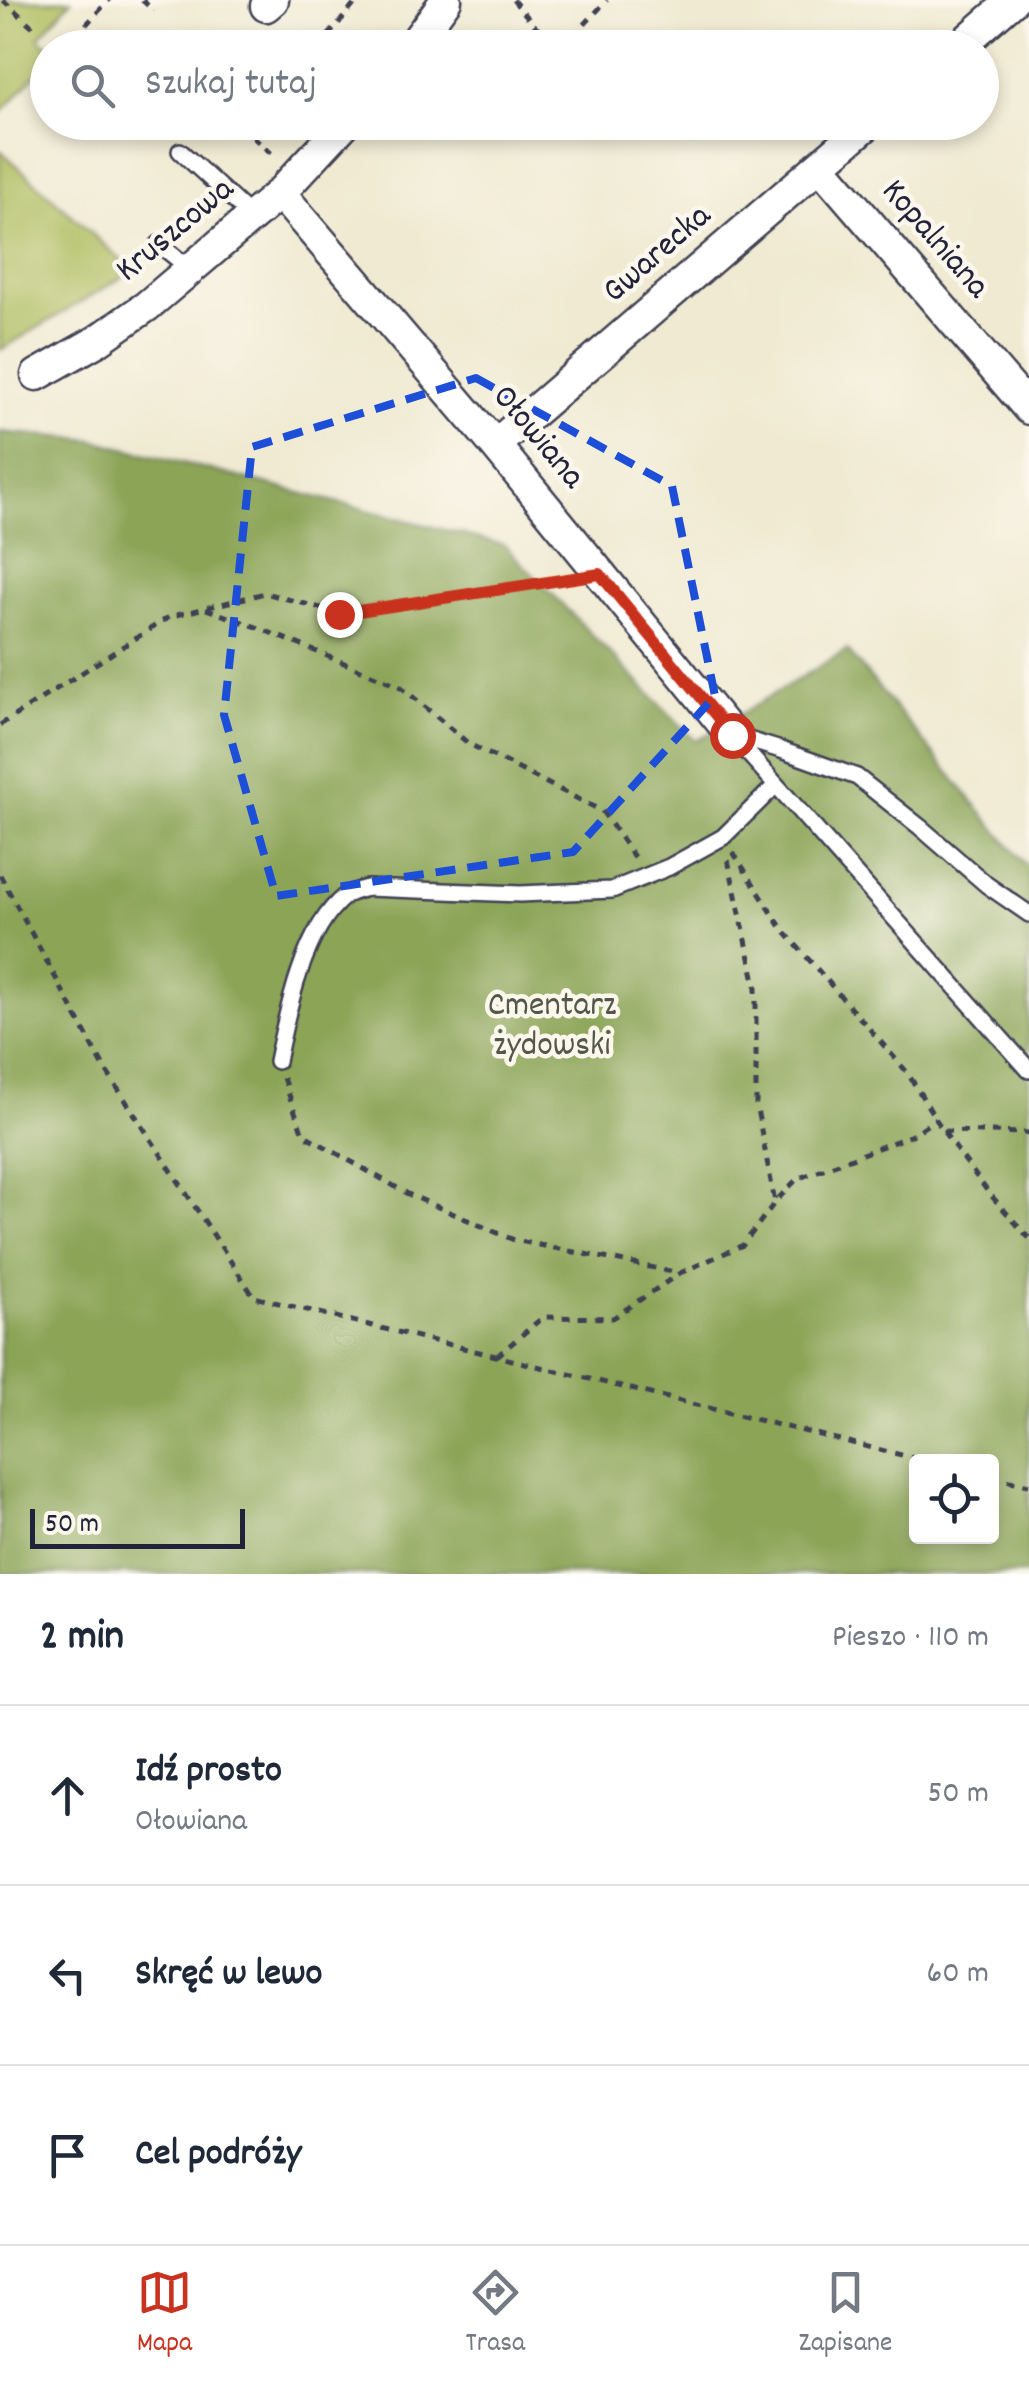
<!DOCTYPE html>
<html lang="pl">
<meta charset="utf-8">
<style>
:root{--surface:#fff;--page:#f6f6f7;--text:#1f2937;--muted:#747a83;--line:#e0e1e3;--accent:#c8321e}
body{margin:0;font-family:Dekko,sans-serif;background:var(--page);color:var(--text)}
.controls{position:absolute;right:30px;bottom:30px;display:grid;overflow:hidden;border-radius:10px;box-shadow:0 5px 15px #0003}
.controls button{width:90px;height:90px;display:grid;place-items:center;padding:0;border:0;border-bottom:2px solid var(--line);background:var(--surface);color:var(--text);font:50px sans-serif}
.scale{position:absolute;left:30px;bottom:25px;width:215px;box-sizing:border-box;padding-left:10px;border:5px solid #22223b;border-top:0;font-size:28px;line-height:35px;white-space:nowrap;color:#22223b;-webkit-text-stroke:8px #fbf7ec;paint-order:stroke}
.stop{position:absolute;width:30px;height:30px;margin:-22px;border:8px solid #c8321e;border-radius:50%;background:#fff}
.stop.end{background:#c8321e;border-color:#fff;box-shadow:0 2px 10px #0008}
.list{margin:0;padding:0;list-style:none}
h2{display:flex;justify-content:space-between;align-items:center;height:130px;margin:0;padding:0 40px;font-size:42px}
h2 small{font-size:32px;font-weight:400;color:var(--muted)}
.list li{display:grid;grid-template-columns:65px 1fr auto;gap:30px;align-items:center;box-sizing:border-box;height:180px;padding:0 40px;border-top:2px solid var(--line)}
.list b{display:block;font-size:38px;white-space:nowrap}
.list p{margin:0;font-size:32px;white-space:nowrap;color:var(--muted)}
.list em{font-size:32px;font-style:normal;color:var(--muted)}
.icon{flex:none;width:55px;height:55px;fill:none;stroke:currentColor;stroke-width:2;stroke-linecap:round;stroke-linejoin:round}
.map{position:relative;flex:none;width:1029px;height:1574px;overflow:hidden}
.search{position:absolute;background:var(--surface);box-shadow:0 5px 15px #0003;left:30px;right:30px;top:30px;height:110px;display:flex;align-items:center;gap:25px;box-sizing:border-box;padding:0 35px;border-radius:55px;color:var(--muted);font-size:38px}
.sheet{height:670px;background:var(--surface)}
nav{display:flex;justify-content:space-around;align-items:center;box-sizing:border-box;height:140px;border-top:2px solid var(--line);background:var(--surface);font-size:28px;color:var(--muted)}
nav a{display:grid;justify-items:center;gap:5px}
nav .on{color:var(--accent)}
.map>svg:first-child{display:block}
.green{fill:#afbd5f;stroke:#68704d;stroke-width:2.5}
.forest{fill:#8ba456;stroke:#566348;stroke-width:2.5;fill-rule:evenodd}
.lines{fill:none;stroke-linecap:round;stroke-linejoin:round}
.lane-casing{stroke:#414052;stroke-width:20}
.street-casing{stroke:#414052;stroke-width:35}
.path{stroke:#414052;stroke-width:5;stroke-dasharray:8 8;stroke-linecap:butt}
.lane{stroke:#fff;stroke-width:15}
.street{stroke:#fff;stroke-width:30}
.route{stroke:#c8321e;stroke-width:12}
.marked{fill:none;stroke:#1d4ed8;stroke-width:8;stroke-dasharray:20 12;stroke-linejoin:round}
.labels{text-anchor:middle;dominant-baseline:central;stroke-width:9;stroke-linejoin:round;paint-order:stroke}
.street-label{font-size:35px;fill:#22223b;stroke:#fbf7ec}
.park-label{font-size:35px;fill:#535848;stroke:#fbf7ec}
</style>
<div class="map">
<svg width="1029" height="1574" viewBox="0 0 1029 1574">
<rect width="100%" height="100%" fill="#fbf7ec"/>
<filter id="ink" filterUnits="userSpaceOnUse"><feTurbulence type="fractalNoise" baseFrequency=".01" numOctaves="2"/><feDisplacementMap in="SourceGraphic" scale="20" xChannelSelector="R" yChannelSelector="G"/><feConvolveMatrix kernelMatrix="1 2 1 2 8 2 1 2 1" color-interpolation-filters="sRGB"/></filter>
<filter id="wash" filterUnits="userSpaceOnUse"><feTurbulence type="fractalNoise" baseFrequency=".0048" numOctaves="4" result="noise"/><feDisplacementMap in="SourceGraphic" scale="40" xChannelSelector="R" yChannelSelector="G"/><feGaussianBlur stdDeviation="2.25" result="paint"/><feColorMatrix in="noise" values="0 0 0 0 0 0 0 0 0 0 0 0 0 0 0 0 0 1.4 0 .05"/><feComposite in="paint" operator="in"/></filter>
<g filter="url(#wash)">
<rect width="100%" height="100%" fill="#f0ead2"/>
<path class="green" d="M0,0H71L39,38L49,47L47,62L0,114Z
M0,150L133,271L0,350Z"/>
<path class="forest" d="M0,432L93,440L504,545L696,741L847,650L1029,869V1574H0ZM916,1462H992V1536H916Z"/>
</g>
<g filter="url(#ink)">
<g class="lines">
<defs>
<path id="lane" d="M180,151L252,217
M159,244L190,269
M732,735L1029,1070
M732,735L781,750L857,777L920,827L987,885L1029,914
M277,1061C287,1012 304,928 345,896C351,892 359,890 367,888L520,894L612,890L669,867L723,837L776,785"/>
<path id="street" d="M266,6L273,0
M411,48L446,0
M958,48L1013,0
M820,166L1029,409
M280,193L495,445L732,735
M37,375L97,341L147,306L280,193L346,122
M495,445L870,122"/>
</defs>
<use href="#lane" class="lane-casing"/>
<use href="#street" class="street-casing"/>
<path class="path" d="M3,0L33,27
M142,0L154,11
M513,0L554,48
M231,43L236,48
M78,48L71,41L109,0
M318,48L358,0
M563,48L607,0
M241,127L277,158
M252,137L265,122
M206,609L254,626L400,686L469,744L602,811L634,857
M0,725L169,617L265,593L339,613L568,579
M733,852L783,930L907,1072L943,1131L988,1192L1029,1238
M728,860L756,985V1104L775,1202L797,1179L912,1135L936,1119
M0,875L105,1069L254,1297L930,1462
M283,1078L303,1134L408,1194L514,1240L680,1273L743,1245L775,1202
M943,1131L1029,1133
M497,1356L543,1317L613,1318L680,1273
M992,1477L1029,1485"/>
<use href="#lane" class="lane"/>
<use href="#street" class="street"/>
</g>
</g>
<g class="lines" filter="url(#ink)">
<path class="route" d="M339,614L600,574L732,735"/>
</g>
<path class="marked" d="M476,378L672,486L715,696L573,852L276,896L224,715L252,447Z"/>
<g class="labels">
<g class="street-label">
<text transform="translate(176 231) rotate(-40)">Kruszcowa</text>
<text transform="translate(934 240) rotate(49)">Kopalniana</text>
<text transform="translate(658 255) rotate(-41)">Gwarecka</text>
<text transform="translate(537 438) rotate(50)">Ołowiana</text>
</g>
<g class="park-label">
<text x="552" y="1007">Cmentarz<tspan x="552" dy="40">żydowski</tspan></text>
</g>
</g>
</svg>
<div class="controls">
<button><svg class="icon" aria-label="locate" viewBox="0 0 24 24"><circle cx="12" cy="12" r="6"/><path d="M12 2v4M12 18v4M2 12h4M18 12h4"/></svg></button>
</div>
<div class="scale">50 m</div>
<div class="stop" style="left:732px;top:735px"></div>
<div class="stop end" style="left:339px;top:614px"></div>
<div class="search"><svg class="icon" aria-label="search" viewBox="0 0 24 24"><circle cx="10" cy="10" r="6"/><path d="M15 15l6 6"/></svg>Szukaj tutaj</div>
</div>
<section class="sheet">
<h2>2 min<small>Pieszo · 110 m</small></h2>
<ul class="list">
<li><svg class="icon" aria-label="ahead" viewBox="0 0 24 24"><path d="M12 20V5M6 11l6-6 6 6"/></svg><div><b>Idź prosto</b><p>Ołowiana</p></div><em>50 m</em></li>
<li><svg class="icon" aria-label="left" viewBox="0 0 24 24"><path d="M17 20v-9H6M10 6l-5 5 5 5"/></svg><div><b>Skręć w lewo</b></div><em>60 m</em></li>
<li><svg class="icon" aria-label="arrive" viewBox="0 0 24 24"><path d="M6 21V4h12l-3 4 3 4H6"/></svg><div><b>Cel podróży</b></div></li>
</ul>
</section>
<nav>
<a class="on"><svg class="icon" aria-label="map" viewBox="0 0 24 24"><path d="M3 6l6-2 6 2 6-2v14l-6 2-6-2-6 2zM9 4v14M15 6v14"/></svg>Mapa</a>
<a><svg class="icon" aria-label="directions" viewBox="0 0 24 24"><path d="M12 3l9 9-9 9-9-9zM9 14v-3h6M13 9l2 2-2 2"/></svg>Trasa</a>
<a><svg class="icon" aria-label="saved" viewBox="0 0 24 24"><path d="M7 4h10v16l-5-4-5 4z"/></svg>Zapisane</a>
</nav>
